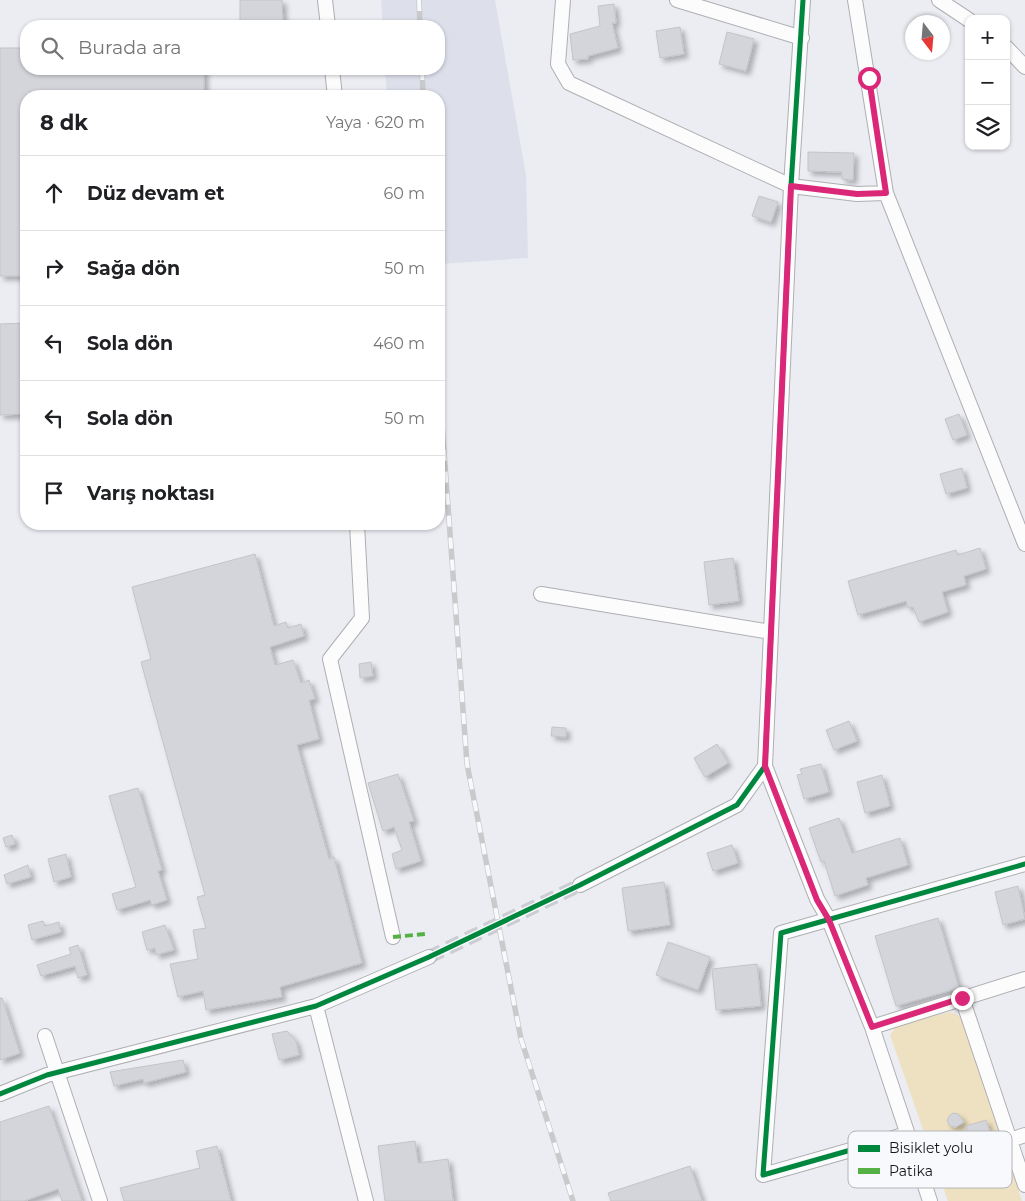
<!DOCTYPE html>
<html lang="tr">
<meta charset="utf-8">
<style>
:root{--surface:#fff;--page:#f2f2f2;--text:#202124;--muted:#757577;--line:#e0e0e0}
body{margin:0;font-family:Montserrat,sans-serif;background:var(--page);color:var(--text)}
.controls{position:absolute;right:15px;top:15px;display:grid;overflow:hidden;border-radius:10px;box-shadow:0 1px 4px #0004}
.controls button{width:45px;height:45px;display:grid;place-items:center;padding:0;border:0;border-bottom:1px solid var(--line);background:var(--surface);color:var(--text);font:25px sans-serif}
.compass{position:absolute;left:905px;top:15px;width:45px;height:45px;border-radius:50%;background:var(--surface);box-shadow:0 1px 4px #0004;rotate:164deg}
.stop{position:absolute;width:15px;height:15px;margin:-11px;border:4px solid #db2777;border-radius:50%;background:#fff}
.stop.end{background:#db2777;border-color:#fff;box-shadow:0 1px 5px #0008}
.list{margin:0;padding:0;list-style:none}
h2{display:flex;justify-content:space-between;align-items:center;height:65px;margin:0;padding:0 20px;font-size:21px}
h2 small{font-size:16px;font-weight:400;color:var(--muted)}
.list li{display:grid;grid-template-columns:32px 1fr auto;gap:15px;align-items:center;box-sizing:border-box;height:75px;padding:0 20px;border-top:1px solid var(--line)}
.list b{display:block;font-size:19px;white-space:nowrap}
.list em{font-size:16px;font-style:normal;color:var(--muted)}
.icon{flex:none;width:28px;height:28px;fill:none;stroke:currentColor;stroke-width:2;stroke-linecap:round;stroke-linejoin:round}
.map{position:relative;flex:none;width:1025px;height:1201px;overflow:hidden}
.search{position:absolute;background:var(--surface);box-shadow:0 1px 4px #0004;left:20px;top:20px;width:425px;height:55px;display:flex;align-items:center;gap:12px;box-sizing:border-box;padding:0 18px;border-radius:20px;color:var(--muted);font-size:19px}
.panel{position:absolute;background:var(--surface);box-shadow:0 1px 4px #0004;left:20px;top:90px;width:425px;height:440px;border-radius:20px}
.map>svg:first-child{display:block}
.built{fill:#dddfeb}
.green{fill:#eee1c1}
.building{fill:#d4d5da;stroke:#c3c4c8;filter:url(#shadow)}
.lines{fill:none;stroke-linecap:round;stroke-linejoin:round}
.minor-tunnel{stroke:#cccdd2;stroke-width:14;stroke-dasharray:14 7;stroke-linecap:butt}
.minor-casing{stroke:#aeafb3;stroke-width:16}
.minor{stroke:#fcfcfd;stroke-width:14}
.rail-casing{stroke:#cacacc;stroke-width:5.5}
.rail{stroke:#f8f9fd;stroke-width:4;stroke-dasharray:11;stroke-linecap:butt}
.quiet{stroke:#55b145;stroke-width:4;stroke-dasharray:8 4;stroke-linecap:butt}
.cycleway-casing{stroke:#f8f9fd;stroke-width:8}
.cycleway{stroke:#00873e;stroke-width:5}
.route{stroke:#db2777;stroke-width:6}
.key{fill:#f8f9fd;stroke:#b4b5b9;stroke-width:1}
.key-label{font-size:14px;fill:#151619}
</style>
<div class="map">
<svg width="1025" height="1201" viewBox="0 0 1025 1201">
<defs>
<filter id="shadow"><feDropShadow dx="4" dy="4" stdDeviation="2.5" flood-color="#0004"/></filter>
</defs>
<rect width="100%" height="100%" fill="#ecedf3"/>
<path class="built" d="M381,0H495L526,175L528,258L439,264V96H387L385,69H439V26H383Z"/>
<path class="green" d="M950,1012L962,1017L1022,1201H948L890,1035L897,1025Z"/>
<path class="building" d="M240,0H282L283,26H240Z
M614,4L616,23H612L618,48L588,56V59L573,60L570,34L600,26L598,6Z
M680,27L684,54L660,58L656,31Z
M727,32L754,39L746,71L719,64Z
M0,48H26V69H204V96H26V276H0Z
M808,152L854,153L853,180L842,179V172L808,171Z
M759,196L778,202L771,222L752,216Z
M26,323V414L0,415V324Z
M959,414L967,435L953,440L945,419Z
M962,468L967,488L946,494L940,474Z
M980,548L986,569L964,576L966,585L942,592L948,612L919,622L913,607L908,608L906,601L858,615L848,581L956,550L958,555Z
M255,554L274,626L286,622L288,628L301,624L304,636L270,647L275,665L293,660L301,683L309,680L315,699L309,700L319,739L297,745L329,859L334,857L362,963L280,987L282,997L206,1010L203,991L178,997L170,964L198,959L193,930L206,928L197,897L205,895L141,662L151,659L132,587Z
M733,558L739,601L709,605L704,562Z
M371,662L373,676L360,678L359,664Z
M849,721L857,741L834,750L826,730Z
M552,727L566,728V737L551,736Z
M717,744L728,763L705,777L694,758Z
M821,764L829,792L804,799L797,775L802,774L800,769Z
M398,774L414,821L409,822L421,861L396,869L392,854L402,850L394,827L383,831L368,783Z
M882,775L890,806L865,813L857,782Z
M138,788L162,870L158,871L167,900L152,905L150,900L117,910L112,894L136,887L109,796Z
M839,818L852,853L900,838L908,865L866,878L868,885L835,896L824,861L821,862L809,828Z
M12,835L15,844L6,847L3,838Z
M732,845L738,863L713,871L707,853Z
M66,854L71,877L54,882L48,859Z
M28,865L31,877L7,884L4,875Z
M664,882L670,925L628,931L622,888Z
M1018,886L1025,919L1003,925L995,892Z
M938,918L959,988L896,1006L875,936Z
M43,921L45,926L59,922L61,932L32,940L28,925Z
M165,925L174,950L156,955L155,948L147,950L142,932Z
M668,942L710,957L698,990L656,975Z
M78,945L87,975L78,978L75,966L41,976L37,965L71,954L69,948Z
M757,964L761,1006L716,1010L712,969Z
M0,998H2L20,1053L0,1060Z
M287,1031L296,1041L299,1055L279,1060L272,1034Z
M183,1060L186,1072L144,1083L143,1079L114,1086L110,1072Z
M49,1106L82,1201H62L58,1189L24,1201H0V1122Z
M953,1113L958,1114L964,1122L956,1127L950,1126L947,1121L949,1116Z
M986,1120L995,1148L974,1154L966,1126Z
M415,1141L418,1163L448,1159L453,1201H385L378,1146Z
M217,1146L231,1201H124L120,1188L200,1168L196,1151Z
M690,1166L702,1201H611L608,1193Z"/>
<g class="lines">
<path class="minor-tunnel" d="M429,957L580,885"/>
<defs>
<path id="minor" d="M325,0L328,26
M563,0L558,64L569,83L791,186L857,194L886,193
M677,0L802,38
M855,0L886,193L1025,544
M939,0L969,20
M1006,47L1025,67
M332,69L335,96
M357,524L362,618L330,659L393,937
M541,594L771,632
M765,766L817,899L829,920L872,1027L930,1201
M580,885L737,805L765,766L791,186L803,0
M962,998L1025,1185
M316,1006L366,1201
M872,1027L1025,979
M45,1036L100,1201
M0,1094L47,1075L316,1006L429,957
M907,1134L763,1175L781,933L1025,864
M1010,1140L1025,1135"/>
</defs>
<use href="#minor" class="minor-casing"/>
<use href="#minor" class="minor"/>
<defs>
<path id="rail" d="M419,0L420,26
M422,69L423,96
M439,384L467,764L521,1039L573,1201"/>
</defs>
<use href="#rail" class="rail-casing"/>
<use href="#rail" class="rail"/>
<path class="quiet" d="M393,937L425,934"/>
<defs>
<path id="cycleway" d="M0,1094L47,1075L316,1006L429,957L580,885L737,805L765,766L791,186L803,0
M907,1134L763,1175L781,933L1025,864"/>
</defs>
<use href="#cycleway" class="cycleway-casing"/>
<use href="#cycleway" class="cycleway"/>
</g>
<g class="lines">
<path class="route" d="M869,78L886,193L857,194L791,186L765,766L817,900L829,920L872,1027L962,998"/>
</g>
<rect x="848" y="1131" width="164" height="57" rx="8" class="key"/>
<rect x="858" y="1145" width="22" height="7" fill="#00873e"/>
<rect x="858" y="1168" width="22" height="6" fill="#55b145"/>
<g class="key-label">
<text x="889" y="1153">Bisiklet yolu</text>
<text x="889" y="1176">Patika</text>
</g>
</svg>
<div class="controls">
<button>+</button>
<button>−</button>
<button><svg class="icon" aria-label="layers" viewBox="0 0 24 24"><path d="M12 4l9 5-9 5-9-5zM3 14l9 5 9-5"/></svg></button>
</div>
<svg class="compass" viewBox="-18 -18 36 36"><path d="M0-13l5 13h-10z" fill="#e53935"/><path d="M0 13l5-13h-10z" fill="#757577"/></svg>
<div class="stop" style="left:869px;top:78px"></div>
<div class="stop end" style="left:962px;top:998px"></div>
<div class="search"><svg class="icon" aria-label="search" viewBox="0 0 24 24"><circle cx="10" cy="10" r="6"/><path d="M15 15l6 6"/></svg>Burada ara</div>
<section class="panel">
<h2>8 dk<small>Yaya · 620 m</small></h2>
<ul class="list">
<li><svg class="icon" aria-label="ahead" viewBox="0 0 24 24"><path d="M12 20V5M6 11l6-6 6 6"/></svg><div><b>Düz devam et</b></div><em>60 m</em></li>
<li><svg class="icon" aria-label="right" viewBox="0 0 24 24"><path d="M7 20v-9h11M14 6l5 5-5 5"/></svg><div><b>Sağa dön</b></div><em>50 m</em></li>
<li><svg class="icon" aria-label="left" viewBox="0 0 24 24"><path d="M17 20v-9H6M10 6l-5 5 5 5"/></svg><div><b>Sola dön</b></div><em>460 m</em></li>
<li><svg class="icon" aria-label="left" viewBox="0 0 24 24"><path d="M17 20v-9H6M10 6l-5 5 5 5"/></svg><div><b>Sola dön</b></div><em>50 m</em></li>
<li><svg class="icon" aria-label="arrive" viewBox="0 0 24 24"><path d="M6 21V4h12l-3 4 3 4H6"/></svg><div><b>Varış noktası</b></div></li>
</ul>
</section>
</div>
